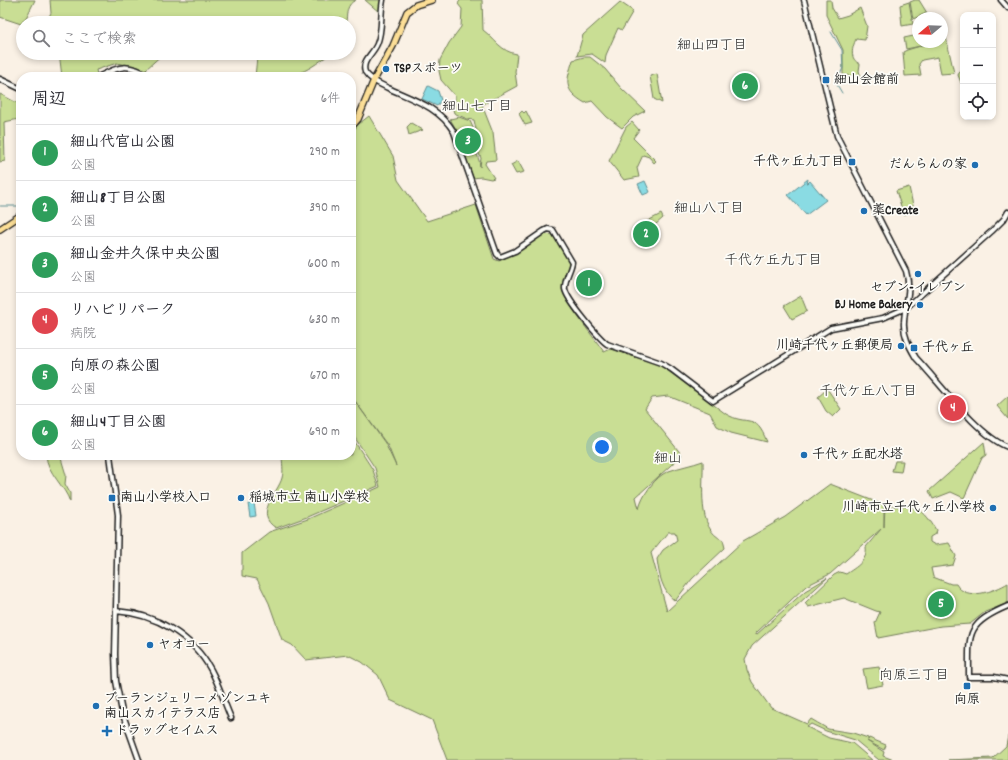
<!DOCTYPE html>
<html lang="ja">
<meta charset="utf-8">
<style>
:root{--surface:#fff;--page:#f7f7f7;--text:#2b2b33;--muted:#7c7c81;--line:#e1e1e2;--accent:#0b8043}
body{margin:0;font-family:Dekko,"Klee One",sans-serif;background:var(--page);color:var(--text)}
.controls{position:absolute;right:12px;top:12px;display:grid;overflow:hidden;border-radius:8px;box-shadow:0 2px 6px #0003}
.controls button{width:36px;height:36px;display:grid;place-items:center;padding:0;border:0;border-bottom:1px solid var(--line);background:var(--surface);color:var(--text);font:20px sans-serif}
.compass{position:absolute;left:912px;top:12px;width:36px;height:36px;border-radius:50%;background:var(--surface);box-shadow:0 2px 6px #0003;rotate:251deg}
.you{position:absolute;left:602px;top:447px;width:14px;height:14px;margin:-10px;border:3px solid #fff;border-radius:50%;background:#1a73e8;box-shadow:0 0 0 6px #1a73e833}
.badge{display:grid;place-items:center;width:26px;height:26px;border-radius:50%;background:var(--accent);color:#fff;font-size:13px;font-weight:700}
.pin{position:absolute;translate:-50% -50%;border:2px solid #fff;box-shadow:0 1px 4px #0006}
.list{margin:0;padding:0;list-style:none}
h2{display:flex;justify-content:space-between;align-items:center;height:52px;margin:0;padding:0 16px;font-size:17px}
h2 small{font-size:13px;font-weight:400;color:var(--muted)}
.list li{display:grid;grid-template-columns:26px 1fr auto;gap:12px;align-items:center;box-sizing:border-box;height:56px;padding:0 16px;border-top:1px solid var(--line)}
.list b{display:block;font-size:15px;white-space:nowrap}
.list p{margin:0;font-size:13px;white-space:nowrap;color:var(--muted)}
.list em{font-size:13px;font-style:normal;color:var(--muted)}
.icon{flex:none;width:22px;height:22px;fill:none;stroke:currentColor;stroke-width:2;stroke-linecap:round;stroke-linejoin:round}
.map{position:relative;flex:none;width:1008px;height:760px;overflow:hidden}
.search{position:absolute;background:var(--surface);box-shadow:0 2px 6px #0003;left:16px;top:16px;width:340px;height:44px;display:flex;align-items:center;gap:10px;box-sizing:border-box;padding:0 14px;border-radius:22px;color:var(--muted);font-size:15px}
.panel{position:absolute;background:var(--surface);box-shadow:0 2px 6px #0003;left:16px;top:72px;width:340px;height:388px;border-radius:16px}
.map>svg:first-child{display:block}
.green{fill:#c9de94;stroke:#727d58;fill-rule:evenodd}
.water{fill:#8adbe3;stroke:#5e8f93}
.lines{fill:none;stroke-linecap:round;stroke-linejoin:round}
.stream{stroke:#5e8f93;stroke-width:1}
.minor-casing{stroke:#1c1c1c;stroke-width:7}
.major-casing{stroke:#1c1c1c;stroke-width:8}
.minor{stroke:#fdfcf7;stroke-width:4}
.major{stroke:#fcde96;stroke-width:5.5}
.poi-dot{fill:#1f6fb2;stroke:#fdfcf7;stroke-width:1.5}
.labels{text-anchor:middle;dominant-baseline:central;stroke-width:3.5;stroke-linejoin:round;paint-order:stroke}
.poi-label{font-size:13px;font-weight:bold;fill:#1c1c1c;stroke:#fdfcf7;text-anchor:start}
.neighbourhood-label{font-size:14px;fill:#1c1c1c;stroke:#fdfcf7}
</style>
<div class="map">
<svg width="1008" height="760" viewBox="0 0 1008 760">
<rect width="100%" height="100%" fill="#faf1e5"/>
<filter id="ink" filterUnits="userSpaceOnUse"><feTurbulence type="fractalNoise" baseFrequency=".025" numOctaves="2"/><feDisplacementMap in="SourceGraphic" scale="8" xChannelSelector="R" yChannelSelector="G"/><feConvolveMatrix kernelMatrix="1 2 1 2 8 2 1 2 1" color-interpolation-filters="sRGB"/></filter>
<g filter="url(#ink)">
<path class="green" d="M0,0H35L27,16L21,24L0,17Z
M50,0H356C346,4 347,14 346,23H45L51,13Z
M365,0H382L379,12Z
M460,0H482L483,30C494,38 501,52 517,54L515,72L517,86L482,105L493,133L496,160L486,161L485,164L494,178L491,179L481,177L473,178L456,129L450,119L459,117L470,121C477,136 474,134 475,147C476,154 480,160 480,167L481,158L476,148L477,134L474,120L467,119L454,113L452,106L455,102V96L441,80L439,71L440,60L449,43L461,27L462,9L458,4Z
M826,0H831L832,8L838,18L848,15L860,8L867,26L865,40L856,39C852,48 849,59 860,64L859,71L861,77L843,75V50L826,15Z
M915,0H919L927,13L913,19L910,2Z
M620,2L633,11L622,30L618,28L606,55L605,63L592,54L577,56L583,35Z
M909,2L913,24L902,26L900,5Z
M918,35V42H920L921,46L906,49L904,38Z
M946,37L954,73L941,74L938,57L922,60L919,64L921,75L905,76L903,52L907,50L933,42H942V39Z
M56,53H164L145,70L117,63L96,70L97,74L90,77H62L60,60Z
M209,53H331C301,76 295,77 258,77H255L257,57Z
M584,57H590L605,69L621,88L645,111L633,117L622,128L607,117L592,101L585,103C563,90 566,82 573,60Z
M963,66V88L958,75Z
M129,72L140,77H115L116,76Z
M657,74L662,103L654,99L650,76Z
M747,80L748,83H750L751,89L739,91L738,82Z
M0,94L21,105V120L19,119L4,122L5,161L0,162Z
M522,111L524,113L526,111L532,123L525,125L519,114Z
M369,116L393,156L398,180L427,221L476,205L494,259L499,261L545,234L553,235C558,243 569,255 569,265C568,275 561,281 564,292C570,309 593,336 604,352L611,349L660,365L726,414C748,427 755,411 767,442L731,433L717,426L710,413L668,396L652,398L645,409L682,455L636,497L639,509C642,496 655,476 669,471C680,467 692,465 703,461C704,485 696,529 723,540L725,548L692,579L675,601C662,591 659,575 657,559L663,550L677,540L675,532H668L651,553L667,611L743,541L785,517L830,484L884,505V527L885,506C914,507 920,503 936,530L935,534L930,537V542L935,545L949,543L956,556L953,565L931,568L933,577L951,584H956C966,602 995,591 1008,583V603L985,612L970,624L941,626L878,638L875,623L880,612L876,611L844,598L808,607L805,603L834,575L840,572L846,574C856,567 868,561 866,547L881,529L830,574L806,586L756,633V635L805,591L827,578L752,646L745,659L747,670L752,682L771,708L807,724L811,719L828,729L853,733L868,738V740L869,738L886,745L884,750L867,741L884,752L883,756L894,760H879L855,740L826,731L811,724L807,727L829,738L852,743L872,760H447L432,720L390,700L378,675L362,662L348,655L306,660L292,645L282,640L269,603L257,579L242,576V553L269,532L308,519L380,487L375,468L353,435L351,422V130ZM352,397L388,446L396,466L385,443Z
M632,122L639,130L633,138L656,161L654,163L649,157L643,155L637,168L639,177L624,180L609,161L626,127Z
M411,123L423,130L409,135L407,127Z
M518,161L524,172L516,174L511,165Z
M909,187L914,210L904,215L896,191Z
M661,214L663,218L655,225L646,242L638,226Z
M577,278H596V288L588,290Z
M801,296L807,311L792,319L784,306Z
M826,390H828L841,409L833,417L826,411L818,397Z
M1008,396V419L997,406Z
M351,436L373,470L378,486L307,517L276,528C253,514 278,493 282,478C284,471 282,462 282,455H351Z
M984,442L986,455L982,458L964,498L951,492L933,499L929,491Z
M46,455H60L66,475L65,484L70,493V502C65,486 47,473 46,455Z
M895,461H903L901,472L892,471Z
M879,667L883,685L867,688L863,669Z
M1008,736V760H948L993,758L1006,746Z"/>
<path class="water" d="M428,86L438,91L441,100L437,106L422,99Z
M808,179L807,184L810,181L826,200L806,215L788,195Z
M645,181L650,192L643,195L638,184Z
M254,503L256,516L250,517L248,504Z"/>
<g class="lines">
<path class="stream" d="M831,32L842,50L843,68L836,83L842,93
M0,206H21"/>
<defs>
<path id="minor" d="M383,0C380,15 383,30 377,44C373,54 361,61 365,72C370,80 380,84 388,88C414,100 439,107 454,132L497,254L500,257L515,251L544,231L548,229L553,230L572,262C571,270 564,280 565,289C567,300 598,337 607,344L661,363L671,369L713,401L831,328L883,318L906,308L992,231L1004,219L1008,212
M804,0L837,136L906,271C912,293 905,301 904,322C903,335 909,346 916,358C939,382 978,436 1008,447
M1001,0L1008,8
M98,77C122,65 128,63 152,77
M0,79L21,89
M110,455L118,515L115,654L116,681L122,712L139,760
M1008,606C965,624 969,634 969,677H994L1008,680
M116,611C155,614 192,635 211,670C219,685 224,702 231,718"/>
<path id="major" d="M351,127L358,119L374,80L393,46L407,12L416,5L432,0
M0,229L21,215"/>
</defs>
<use href="#minor" class="minor-casing"/>
<use href="#major" class="major-casing"/>
<use href="#minor" class="minor"/>
<use href="#major" class="major"/>
</g>
</g>
<g class="poi-dot">
<circle cx="386" cy="69" r="4"/>
<rect x="822" y="76" width="8" height="8" rx="2"/>
<rect x="848" y="158" width="8" height="8" rx="2"/>
<circle cx="975" cy="165" r="4"/>
<circle cx="864" cy="211" r="4"/>
<circle cx="918" cy="274" r="4"/>
<circle cx="920" cy="305" r="4"/>
<circle cx="901" cy="346" r="4"/>
<rect x="910" y="344" width="8" height="8" rx="2"/>
<circle cx="804" cy="455" r="4"/>
<rect x="108" y="494" width="8" height="8" rx="2"/>
<circle cx="241" cy="498" r="4"/>
<circle cx="993" cy="508" r="4"/>
<circle cx="150" cy="645" r="4"/>
<rect x="963" y="682" width="8" height="8" rx="2"/>
<circle cx="96" cy="706" r="4"/>
<path d="M105 725h4v4h4v4h-4v4h-4v-4h-4v-4h4z"/>
</g>
<g class="labels">
<g class="poi-label">
<text x="394" y="69">TSPスポーツ</text>
<text x="834" y="80">細山会館前</text>
<text x="844" y="162" text-anchor="end">千代ヶ丘九丁目</text>
<text x="967" y="165" text-anchor="end">だんらんの家</text>
<text x="872" y="211">薬Create</text>
<text x="918" y="288" text-anchor="middle">セブン-イレブン</text>
<text x="912" y="305" text-anchor="end">BJ Home Bakery</text>
<text x="893" y="346" text-anchor="end">川崎千代ヶ丘郵便局</text>
<text x="922" y="348">千代ヶ丘</text>
<text x="812" y="455">千代ヶ丘配水塔</text>
<text x="120" y="498">南山小学校入口</text>
<text x="249" y="498">稲城市立 南山小学校</text>
<text x="985" y="508" text-anchor="end">川崎市立千代ヶ丘小学校</text>
<text x="158" y="645">ヤオコー</text>
<text x="104" y="699">ブーランジェリーメゾンユキ<tspan x="104" dy="15">南山スカイテラス店</tspan></text>
<text x="967" y="700" text-anchor="middle">向原</text>
<text x="115" y="731">ドラッグセイムス</text>
</g>
<g class="neighbourhood-label">
<text x="712" y="46">細山四丁目</text>
<text x="477" y="107">細山七丁目</text>
<text x="709" y="209">細山八丁目</text>
<text x="773" y="261">千代ケ丘九丁目</text>
<text x="868" y="392">千代ケ丘八丁目</text>
<text x="668" y="459">細山</text>
<text x="914" y="676">向原三丁目</text>
</g>
</g>
</svg>
<div class="controls">
<button>+</button>
<button>−</button>
<button><svg class="icon" aria-label="locate" viewBox="0 0 24 24"><circle cx="12" cy="12" r="6"/><path d="M12 2v4M12 18v4M2 12h4M18 12h4"/></svg></button>
</div>
<svg class="compass" viewBox="-18 -18 36 36"><path d="M0-13l5 13h-10z" fill="#e53935"/><path d="M0 13l5-13h-10z" fill="#7c7c81"/></svg>
<div class="you"></div>
<div class="pin badge" style="left:589px;top:283px;background:#2e9e5b">1</div>
<div class="pin badge" style="left:646px;top:234px;background:#2e9e5b">2</div>
<div class="pin badge" style="left:468px;top:141px;background:#2e9e5b">3</div>
<div class="pin badge" style="left:953px;top:408px;background:#e0444e">4</div>
<div class="pin badge" style="left:941px;top:604px;background:#2e9e5b">5</div>
<div class="pin badge" style="left:745px;top:86px;background:#2e9e5b">6</div>
<div class="search"><svg class="icon" aria-label="search" viewBox="0 0 24 24"><circle cx="10" cy="10" r="6"/><path d="M15 15l6 6"/></svg>ここで検索</div>
<section class="panel">
<h2>周辺<small>6件</small></h2>
<ul class="list">
<li><span class="badge" style="background:#2e9e5b">1</span><div><b>細山代官山公園</b><p>公園</p></div><em>290 m</em></li>
<li><span class="badge" style="background:#2e9e5b">2</span><div><b>細山8丁目公園</b><p>公園</p></div><em>390 m</em></li>
<li><span class="badge" style="background:#2e9e5b">3</span><div><b>細山金井久保中央公園</b><p>公園</p></div><em>600 m</em></li>
<li><span class="badge" style="background:#e0444e">4</span><div><b>リハビリパーク</b><p>病院</p></div><em>630 m</em></li>
<li><span class="badge" style="background:#2e9e5b">5</span><div><b>向原の森公園</b><p>公園</p></div><em>670 m</em></li>
<li><span class="badge" style="background:#2e9e5b">6</span><div><b>細山4丁目公園</b><p>公園</p></div><em>690 m</em></li>
</ul>
</section>
</div>
